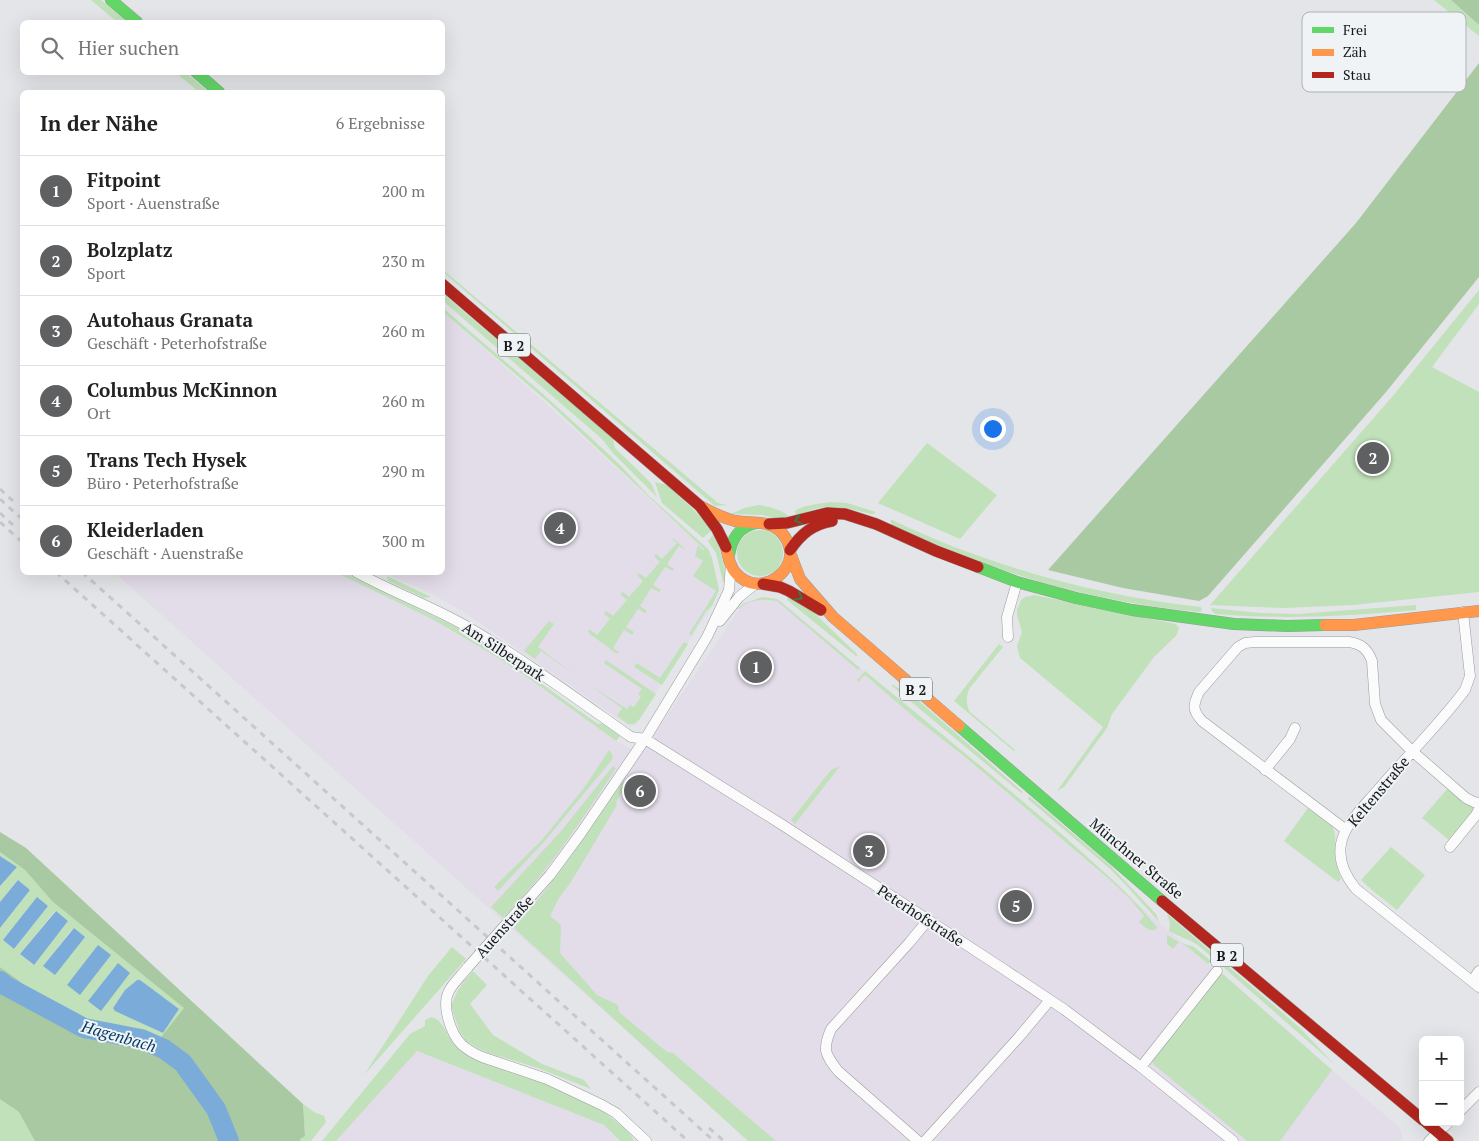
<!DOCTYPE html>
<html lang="de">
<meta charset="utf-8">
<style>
:root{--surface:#fff;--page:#f2f2f2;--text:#222;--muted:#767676;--line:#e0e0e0;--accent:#5e6062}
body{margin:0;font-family:"PT Serif",serif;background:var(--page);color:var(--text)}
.controls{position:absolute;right:15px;bottom:15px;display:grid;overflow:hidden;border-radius:8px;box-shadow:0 5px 20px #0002}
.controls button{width:45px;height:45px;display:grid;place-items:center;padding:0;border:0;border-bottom:1px solid var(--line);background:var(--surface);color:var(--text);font:25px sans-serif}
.you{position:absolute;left:992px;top:428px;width:18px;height:18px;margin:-12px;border:4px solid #fff;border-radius:50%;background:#1a73e8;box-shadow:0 0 0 8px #1a73e833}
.badge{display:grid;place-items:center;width:32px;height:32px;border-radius:50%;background:var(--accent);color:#fff;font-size:16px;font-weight:700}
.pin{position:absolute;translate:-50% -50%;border:2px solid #fff;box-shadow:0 1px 5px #0006}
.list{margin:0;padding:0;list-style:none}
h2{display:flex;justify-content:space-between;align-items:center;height:65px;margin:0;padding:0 20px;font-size:21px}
h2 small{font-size:16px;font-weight:400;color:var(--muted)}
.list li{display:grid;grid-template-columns:32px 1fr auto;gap:15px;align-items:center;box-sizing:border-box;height:70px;padding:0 20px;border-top:1px solid var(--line)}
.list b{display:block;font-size:19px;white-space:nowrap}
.list p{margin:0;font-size:16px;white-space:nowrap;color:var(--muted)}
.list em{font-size:16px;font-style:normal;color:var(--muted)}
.icon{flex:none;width:28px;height:28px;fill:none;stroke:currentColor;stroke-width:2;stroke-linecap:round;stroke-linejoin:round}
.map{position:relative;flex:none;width:1479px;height:1141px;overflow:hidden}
.search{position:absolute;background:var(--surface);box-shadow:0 5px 20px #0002;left:20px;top:20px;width:425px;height:55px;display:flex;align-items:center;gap:12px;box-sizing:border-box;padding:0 18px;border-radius:8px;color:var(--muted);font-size:19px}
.panel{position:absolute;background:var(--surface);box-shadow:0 5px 20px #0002;left:20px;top:90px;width:425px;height:485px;border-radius:8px}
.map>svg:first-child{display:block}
.commercial{fill:#e3dce9}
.green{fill:#c1e1bb;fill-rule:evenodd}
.forest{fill:#a9c9a2}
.water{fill:#7bacd9}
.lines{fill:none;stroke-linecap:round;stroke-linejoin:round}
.river{stroke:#7bacd9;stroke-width:20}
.street-casing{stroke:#999b9d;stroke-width:11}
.fast-casing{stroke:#999b9d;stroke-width:12}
.slow-casing{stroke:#999b9d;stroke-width:12}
.jam-casing{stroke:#999b9d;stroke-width:12}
.street{stroke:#fbfbfc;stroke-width:10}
.fast{stroke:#63d668;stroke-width:11}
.slow{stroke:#ff974d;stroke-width:11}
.jam{stroke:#b3261e;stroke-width:11}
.rail{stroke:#c8c8c9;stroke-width:3;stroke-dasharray:6 6;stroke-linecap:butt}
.street-bridge-casing{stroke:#999b9d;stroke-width:11;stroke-linecap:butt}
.street-bridge{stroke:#fbfbfc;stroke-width:10}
.oneway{stroke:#3d7741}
.labels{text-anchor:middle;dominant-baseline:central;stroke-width:4;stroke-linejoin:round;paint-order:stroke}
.shield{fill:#eff3f6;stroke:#585a5c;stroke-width:1}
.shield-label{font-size:14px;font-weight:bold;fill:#17181a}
.street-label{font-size:15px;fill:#17181a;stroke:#eff3f6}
.water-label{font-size:16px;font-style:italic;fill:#043a63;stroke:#eff3f6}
.key{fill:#eff3f6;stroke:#aeb1b4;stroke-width:1}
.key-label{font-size:14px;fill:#17181a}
</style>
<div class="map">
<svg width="1479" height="1141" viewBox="0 0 1479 1141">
<rect width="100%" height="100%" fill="#e3e5e8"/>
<path class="commercial" d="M444,313L552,409L708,553L718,592L713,604L635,725L630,726L616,717L461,610L432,594L383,573L442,572V314Z
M115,573H337L432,619L487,651L523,674L616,741L641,754L743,604L762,597L780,600L1400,1128L1402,1135V1141H749Z
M416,1051L604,1125L619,1141H336Z"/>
<path class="green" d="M91,0H101L128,22H117Z
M1434,0H1451L1479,25V36Z
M176,73H186L209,92H199Z
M442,269L718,503L727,505L715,506L443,272Z
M1479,290V304L1432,367L1479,392V592L1353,605L1284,608L1210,605L1392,397Z
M442,293L613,439L615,448L651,483L657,497L613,453L602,439L443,301Z
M443,308L543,394L588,435L620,465L648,495L708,549L712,558L719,590L712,606L706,611L691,636L689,634L716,591L693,576L703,561L695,556L698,545L703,550L704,549L548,402L443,312Z
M927,443L997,495L960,539L878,503Z
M655,482L667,485L694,510L712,530L703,538L702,537L662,503Z
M830,502L847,503L876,512L874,514H870C843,506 822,503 796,516L795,511C804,505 818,504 830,502Z
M759,505C769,506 782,510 790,517L783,520L762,515L731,514L744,508Z
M890,519C988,566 1094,595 1201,607L1202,610L1200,612C1123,605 1045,587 973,559C946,549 919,537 892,526Z
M737 553a23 23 0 1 1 46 0a23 23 0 1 1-46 0Z
M715,532L726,573V585L723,582L716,553L709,543L708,541Z
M673,538L686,550L679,546L667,564L674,569L673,571L665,567L653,585L661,590L659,592L651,588L640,606L647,611L645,613L638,609L626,627L634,632L632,635L624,630L613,648L620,653H616L590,634L588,631L589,629L597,635L610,619L604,614L606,611L613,616L627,600L620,594L623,592L629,597L643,581L637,575L639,573L646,578L660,562L654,556L656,554L662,559L677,543L672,539Z
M337,573H345L462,630L490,647L588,717L598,724L602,723L620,736L616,741L523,674L487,651L432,619Z
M387,576L431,597L424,598L388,581Z
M789,594L810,609L858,655L856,656L787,600Z
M1034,595L1176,624L1179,628L1176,636L1154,657L1112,714L1107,728L1064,787L1057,791L1103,727L1020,658L1017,646L1022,632L1017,615V610L1021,600L1025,597Z
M762,597L777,599L860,668L858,670L777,601C763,599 749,599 739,609H737L743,604Z
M1416,605V610C1348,616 1284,620 1216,614L1212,611L1211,608L1260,613L1298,614Z
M549,621L554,624L538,647L575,675L541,651L535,659L524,651Z
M684,642L688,644L662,685L634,667L637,663L660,678Z
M999,644L1003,647L969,689C966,697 966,703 969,711L1015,750L1014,751L954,701Z
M606,660L656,694L639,720L634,724H628L617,716L622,708L589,685L627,709L630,705L634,707L641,697L638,694L642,689L604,663Z
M865,671L983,768L1065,837L1115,882L1138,905L1157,927V929C1150,933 1145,927 1139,922L1144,916L1131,900L1111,881L965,757L914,717L865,675L860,679L861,680L859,682L857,680Z
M892,684L919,701L1023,792L1021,793L892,686Z
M609,750L613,756L611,761L543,843L498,891L494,887L541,841L584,788Z
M613,766L616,768C582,820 547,873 503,918L491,907L562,830Z
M840,766L795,824L791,820L831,770Z
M629,780L616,802L617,805L571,882L559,898L550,916L561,925L560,953L597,995L618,1005L619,1012L667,1052L673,1053L776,1141H748L514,928L548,887L572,855L622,783Z
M1449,787L1475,809L1449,840L1422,818Z
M1029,796L1110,865L1156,914L1159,922L1125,884L1109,868L1028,799Z
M1308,808L1332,826C1337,836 1335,844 1335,855C1335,863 1338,871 1341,879L1338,882L1284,841Z
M1391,847L1425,875L1397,910L1373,891L1361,880Z
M0,852L25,870L53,902L185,1008L161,1037L112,1039L54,1011L17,979L0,967V928L30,890L18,880L0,902V886L17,867L0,856ZM48,906L14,949L3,940ZM55,911L68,921L33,965L20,954ZM73,928L55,975L44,965ZM137,980L140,981L179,1009L163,1033L113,1008L125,990Z
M1167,914L1284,1014L1301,1029L1334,1064L1199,946C1190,939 1179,937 1169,931L1170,924Z
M1167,935L1179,942L1194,947L1211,961L1208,964L1185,945L1179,942L1173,949L1167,944Z
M452,947L466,959L364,1075L428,976Z
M473,971L487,985L470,1004L493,1035L542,1064L584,1080L591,1089L538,1068L488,1053L476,1047L466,1041L459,1030L451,1006L457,992L464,981Z
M1223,974L1332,1070L1280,1141H1247L1153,1064V1059L1219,975Z
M0,994L81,1141H0Z
M432,1017C443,1021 445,1031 451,1040C456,1047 462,1052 470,1057C518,1075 580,1089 619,1124C625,1129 631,1134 634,1141H620L604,1125L417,1051L336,1141H322L410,1034L425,1026V1020Z
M303,1104L314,1112L324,1116L326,1122L311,1141H300V1139L305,1136Z"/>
<path class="forest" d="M1451,0H1479V25Z
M1479,63V277L1386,392L1208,596L1199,601L1123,588L1048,570L1356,223Z
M0,832L26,848L303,1104L305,1136L300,1139V1141H35L19,1112L0,1099V967L17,979L54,1011L112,1039L161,1037L184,1008L53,902L25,870L0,852Z"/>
<path class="water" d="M0,856L17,867L0,886Z
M18,880L30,890L0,928V902Z
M37,897L48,906L14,949L3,940Z
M56,911L68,921L34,965L20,954Z
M74,928L85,937L55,975L43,966Z
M98,945L111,955L80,995L67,985Z
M118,963L130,973L101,1011L88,1001Z
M137,980H140L179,1009L163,1033L115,1011L113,1008L125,990Z"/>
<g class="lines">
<path class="river" d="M0,981L6,986L84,1028L141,1039L164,1049L183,1063L216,1109L229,1141"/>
<defs>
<path id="street" d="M356,572C392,592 431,606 466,626C523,659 577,699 631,737L645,739L781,824L1002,968L1065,1010L1141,1067L1233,1141
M1463,612L1470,676L1465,690C1438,726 1406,757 1377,791C1365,805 1344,825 1341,844C1338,861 1346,877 1356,889L1479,987
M720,621L739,597L755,584
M1008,637L1007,617L1017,582
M1265,770L1290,739L1295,728
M1346,830L1202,721C1192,710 1193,705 1199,692L1238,647L1245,643L1255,642H1349C1361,644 1367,648 1372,661L1375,704L1381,720L1412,751L1466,798L1474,802L1479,803
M1450,847L1476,815L1479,809
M508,922L550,875L581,833L645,739L707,637L729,590L731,564
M468,967C462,975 453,983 449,991C441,1006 451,1034 462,1045C468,1050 475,1054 482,1057L547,1079L602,1105L616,1113L646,1141
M1472,981L1479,971
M1141,1067L1217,971
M1460,1111L1479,1092
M918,1141L838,1071C825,1054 822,1050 831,1029L909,943L928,920
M925,1141L1019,1037L1050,1000
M1429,1141L1449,1122"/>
<path id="fast" d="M111,0L137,22
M196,72L219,92
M729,555C732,538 739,527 756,523
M978,567L1017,582L1076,598L1132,610L1234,624L1287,626L1325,625
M959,726L1162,901"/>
<path id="slow" d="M700,506C711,512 723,518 735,521C751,524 770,519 782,533C787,539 789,543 790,550C791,556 789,563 786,568C773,586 750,590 735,572C729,565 728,555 726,547
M791,555L800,579L833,617L959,726
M1325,625H1354L1479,611"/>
<path id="jam" d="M442,284L700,506L717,529L726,547
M769,524L787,523L827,513L845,514L876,524L936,551L978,567
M790,550C801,534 813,524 832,521
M763,584L780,587L789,591L821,610
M1162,901L1423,1120
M1426,1122L1448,1141"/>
</defs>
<use href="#street" class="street-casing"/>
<use href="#fast" class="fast-casing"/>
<use href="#slow" class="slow-casing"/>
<use href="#jam" class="jam-casing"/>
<use href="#street" class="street"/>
<use href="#fast" class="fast"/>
<use href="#slow" class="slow"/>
<use href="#jam" class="jam"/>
<path class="rail" d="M0,489L13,501
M0,499L22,519
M0,513L13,525
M0,522L22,542
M56,572L688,1141
M82,572L714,1141
M709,1128L724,1141"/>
<defs>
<path id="street-bridge" d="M468,967L508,922"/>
</defs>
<use href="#street-bridge" class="street-bridge-casing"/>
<use href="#street-bridge" class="street-bridge"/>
</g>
<defs><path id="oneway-chevron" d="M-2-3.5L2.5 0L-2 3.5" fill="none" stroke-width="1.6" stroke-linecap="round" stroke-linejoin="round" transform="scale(1.25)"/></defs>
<g class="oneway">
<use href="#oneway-chevron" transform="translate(798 520) rotate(164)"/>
<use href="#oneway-chevron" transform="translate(799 597) rotate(30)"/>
</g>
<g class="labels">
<g class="shield">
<rect x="498" y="333.5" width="32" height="23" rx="4"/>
<rect x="900" y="677.5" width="32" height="23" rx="4"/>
<rect x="1211" y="943.5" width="32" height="23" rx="4"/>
</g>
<g class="shield-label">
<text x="514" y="345">B 2</text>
<text x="916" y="689">B 2</text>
<text x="1227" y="955">B 2</text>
</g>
<g class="street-label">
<text transform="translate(504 651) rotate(33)">Am Silberpark</text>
<text transform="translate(1378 791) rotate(-50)">Keltenstraße</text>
<text transform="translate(1137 858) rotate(40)">Münchner Straße</text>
<text transform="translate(921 915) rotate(33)">Peterhofstraße</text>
<text transform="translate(504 926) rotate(-48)">Auenstraße</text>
</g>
<g class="water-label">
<text transform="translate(119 1036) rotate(16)">Hagenbach</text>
</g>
</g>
<rect x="1302" y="12" width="164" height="80" rx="8" class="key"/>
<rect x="1312" y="27" width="22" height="6" fill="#63d668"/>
<rect x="1312" y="49" width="22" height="7" fill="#ff974d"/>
<rect x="1312" y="72" width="22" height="6" fill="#b3261e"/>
<g class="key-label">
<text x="1343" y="35">Frei</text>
<text x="1343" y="57">Zäh</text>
<text x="1343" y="80">Stau</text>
</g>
</svg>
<div class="controls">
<button>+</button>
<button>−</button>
</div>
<div class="you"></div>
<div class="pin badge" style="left:756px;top:667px">1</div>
<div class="pin badge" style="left:1373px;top:458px">2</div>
<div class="pin badge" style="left:869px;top:851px">3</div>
<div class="pin badge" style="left:560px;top:528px">4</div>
<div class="pin badge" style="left:1016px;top:906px">5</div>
<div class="pin badge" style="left:640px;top:791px">6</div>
<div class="search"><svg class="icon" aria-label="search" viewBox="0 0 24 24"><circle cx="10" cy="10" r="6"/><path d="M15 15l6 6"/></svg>Hier suchen</div>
<section class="panel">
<h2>In der Nähe<small>6 Ergebnisse</small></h2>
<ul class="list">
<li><span class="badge">1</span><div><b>Fitpoint</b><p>Sport · Auenstraße</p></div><em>200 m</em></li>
<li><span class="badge">2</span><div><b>Bolzplatz</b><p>Sport</p></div><em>230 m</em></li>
<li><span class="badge">3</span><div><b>Autohaus Granata</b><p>Geschäft · Peterhofstraße</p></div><em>260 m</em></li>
<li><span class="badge">4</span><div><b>Columbus McKinnon</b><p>Ort</p></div><em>260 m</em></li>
<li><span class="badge">5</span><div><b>Trans Tech Hysek</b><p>Büro · Peterhofstraße</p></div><em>290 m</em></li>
<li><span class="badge">6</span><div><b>Kleiderladen</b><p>Geschäft · Auenstraße</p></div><em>300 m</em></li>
</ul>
</section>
</div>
